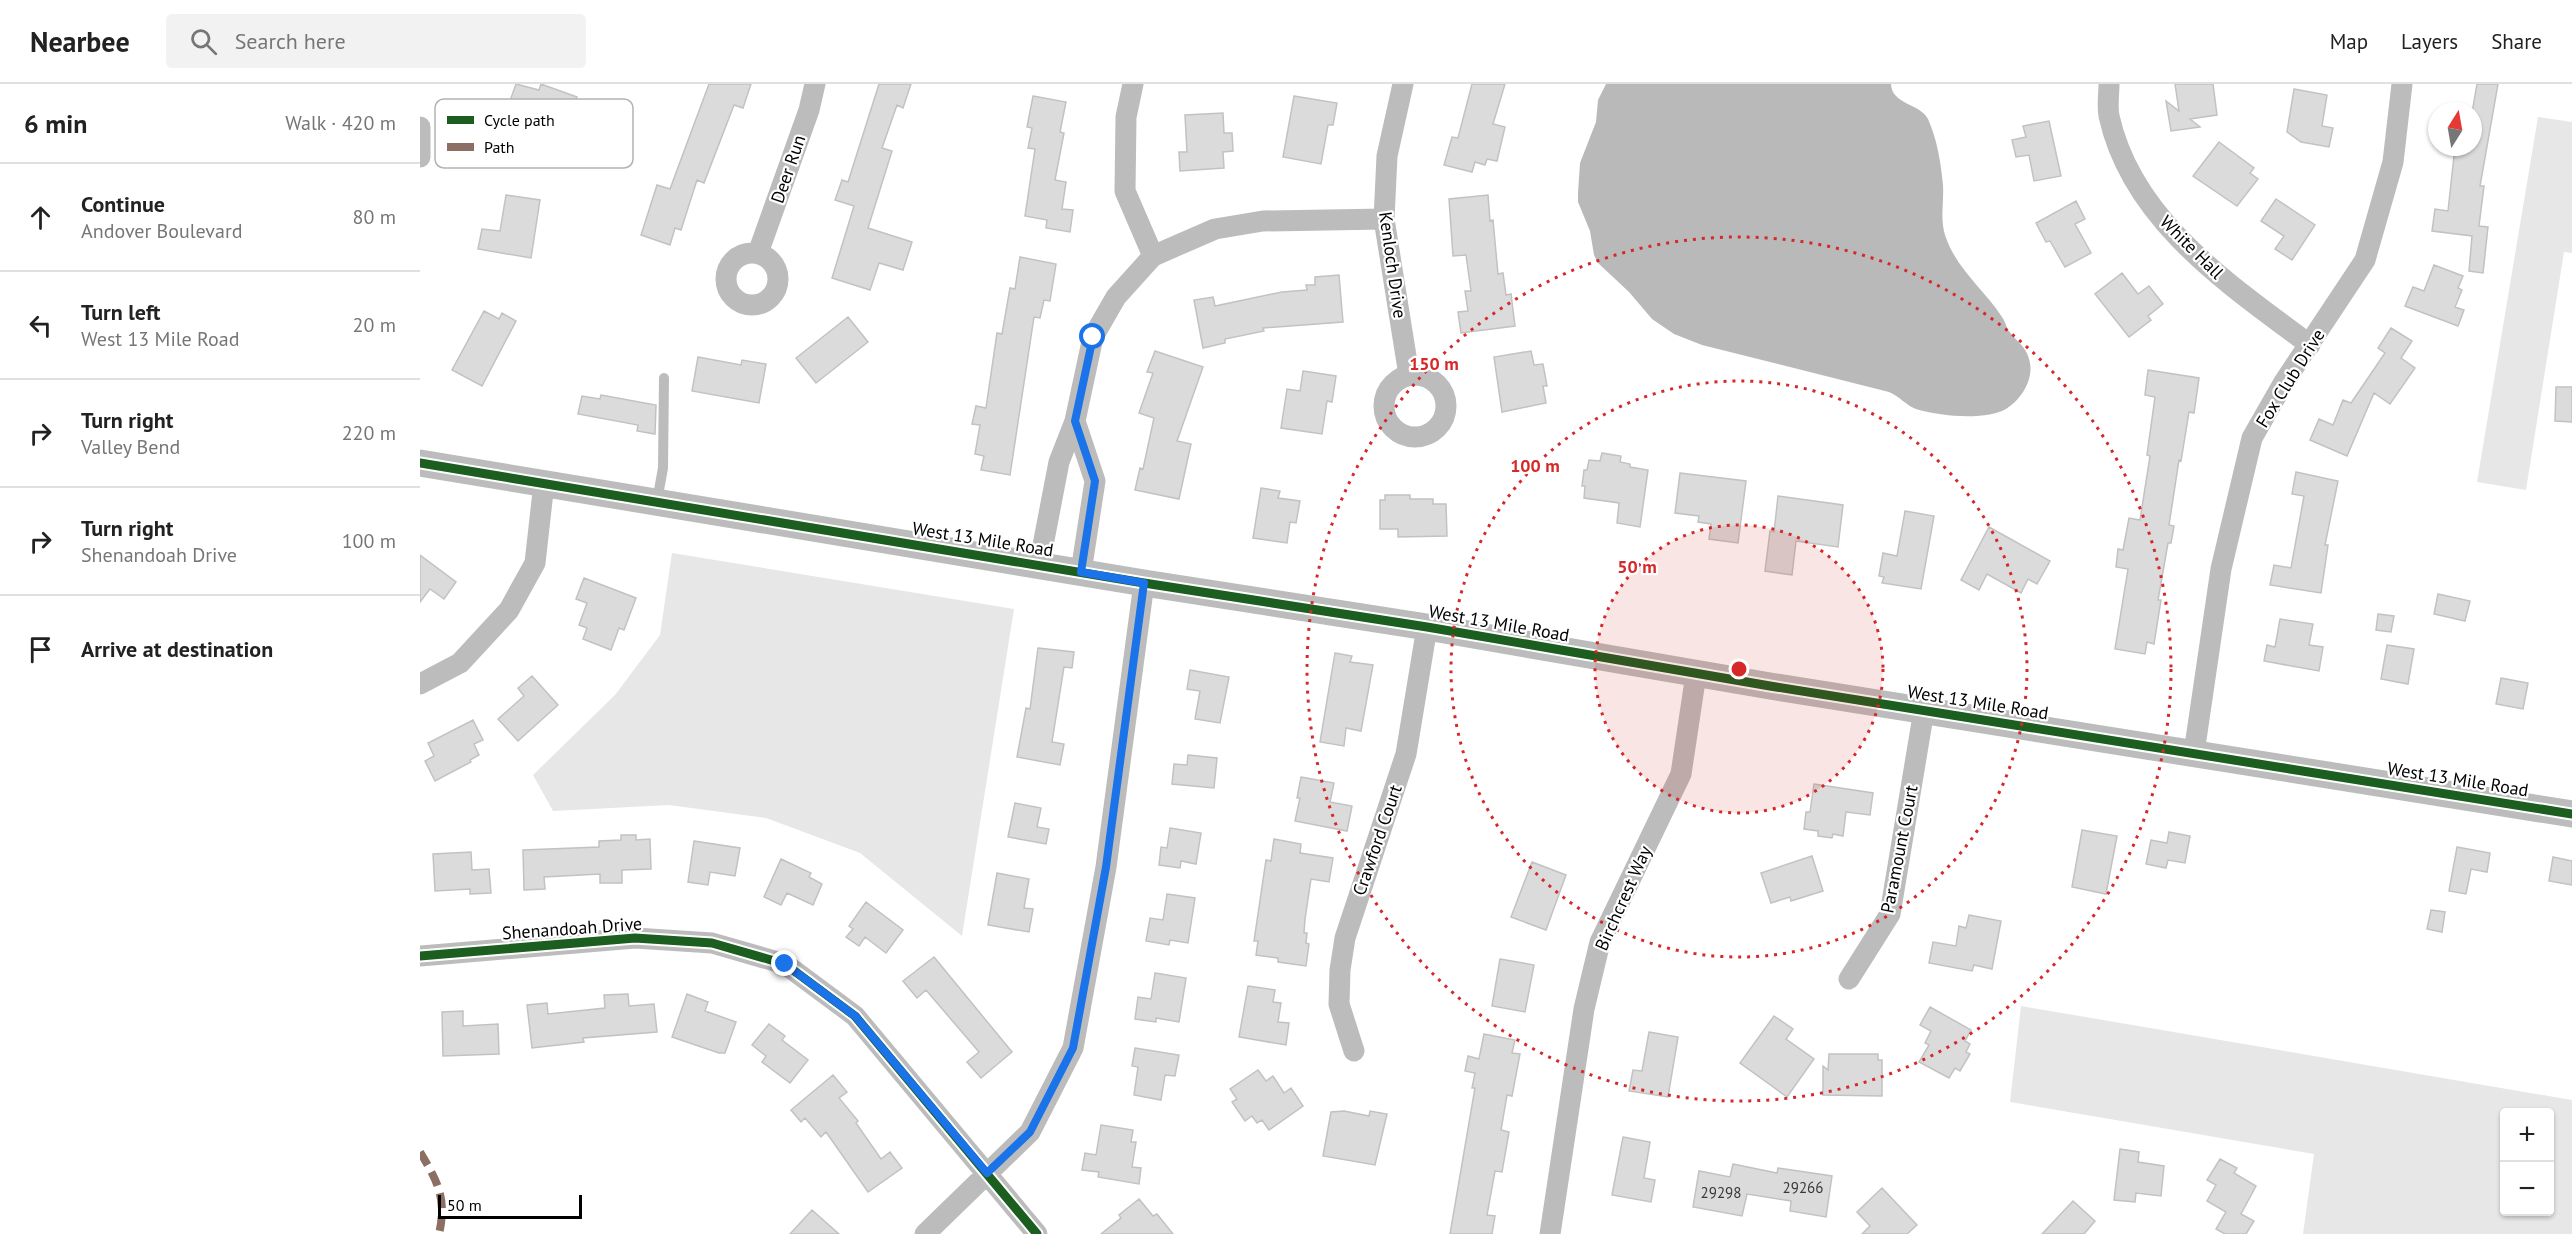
<!DOCTYPE html>
<meta charset="utf-8">
<style>
:root{--surface:#fff;--page:#f2f2f2;--text:#222;--muted:#767676;--line:#e0e0e0}
body{margin:0;font-family:"PT Sans",sans-serif;background:var(--page);color:var(--text)}
.controls{position:absolute;right:18px;bottom:18px;display:grid;overflow:hidden;border-radius:6px;box-shadow:0 2px 4px #0004}
.controls button{width:54px;height:54px;display:grid;place-items:center;padding:0;border:0;border-bottom:2px solid var(--line);background:var(--surface);color:var(--text);font:30px sans-serif}
.compass{position:absolute;left:2008px;top:18px;width:54px;height:54px;border-radius:50%;background:var(--surface);box-shadow:0 2px 4px #0004;rotate:11deg}
.scale{position:absolute;left:18px;bottom:15px;width:144px;box-sizing:border-box;padding-left:6px;border:3px solid #000;border-top:0;font-size:16px;line-height:21px;white-space:nowrap;color:#000;-webkit-text-stroke:4px #fff;paint-order:stroke}
.stop{position:absolute;width:18px;height:18px;margin:-14px;border:4px solid #1a73e8;border-radius:50%;background:#fff}
.stop.end{background:#1a73e8;border-color:#fff;box-shadow:0 2px 6px #0008}
.list{margin:0;padding:0;list-style:none}
h2{display:flex;justify-content:space-between;align-items:center;height:78px;margin:0;padding:0 24px;font-size:26px}
h2 small{font-size:20px;font-weight:400;color:var(--muted)}
.list li{display:grid;grid-template-columns:39px 1fr auto;gap:18px;align-items:center;box-sizing:border-box;height:108px;padding:0 24px;border-top:2px solid var(--line)}
.list b{display:block;font-size:22px;white-space:nowrap}
.list p{margin:0;font-size:20px;white-space:nowrap;color:var(--muted)}
.list em{font-size:20px;font-style:normal;color:var(--muted)}
.icon{flex:none;width:33px;height:33px;fill:none;stroke:currentColor;stroke-width:2;stroke-linecap:round;stroke-linejoin:round}
.map{position:relative;flex:none;width:2152px;height:1150px;overflow:hidden}
header{display:flex;align-items:center;gap:36px;box-sizing:border-box;height:84px;padding:0 30px;background:var(--surface);border-bottom:2px solid var(--line)}
header strong{font-size:28px}
nav{display:flex;gap:33px;margin-inline-start:auto;font-size:21px}
.search{width:420px;height:54px;background:var(--page);display:flex;align-items:center;gap:15px;box-sizing:border-box;padding:0 21px;border-radius:6px;color:var(--muted);font-size:22px}
main{display:flex}
aside{flex:1;background:var(--surface)}
.map>svg:first-child{display:block}
.green{fill:#e7e7e7;fill-rule:evenodd}
.water{fill:#b9b9b9}
.building{fill:#dbdbdb;stroke:#c2c2c2;stroke-width:1.5}
.lines{fill:none;stroke-linecap:round;stroke-linejoin:round}
.service{stroke:#bcbcbc;stroke-width:10}
.minor{stroke:#bcbcbc;stroke-width:21}
.tertiary{stroke:#bcbcbc;stroke-width:27}
.quiet{stroke:#8d6e63;stroke-width:8;stroke-dasharray:15 8;stroke-linecap:butt}
.cycleway-casing{stroke:#fff;stroke-width:13}
.cycleway{stroke:#1b5e20;stroke-width:9}
.route{stroke:#1a73e8;stroke-width:8}
.ring{fill:none;stroke:#d62828;stroke-width:3;stroke-dasharray:3 6}
.labels{text-anchor:middle;dominant-baseline:central;stroke-width:4.5;stroke-linejoin:round;paint-order:stroke}
.number-label{font-size:15px;fill:#373737}
.street-label{font-size:18px;fill:#000;stroke:#fff}
.key{fill:#fff;stroke:#b2b2b2;stroke-width:1.5}
.key-label{font-size:16px;fill:#000}
.centre{fill:#d62828;stroke:#fff;stroke-width:3}
.ring-label{font-size:18px;text-anchor:middle;font-weight:bold;fill:#d62828;stroke:#fff;stroke-width:4.5;stroke-linejoin:round;paint-order:stroke}
</style>
<header>
<strong>Nearbee</strong>
<div class="search"><svg class="icon" aria-label="search" viewBox="0 0 24 24"><circle cx="10" cy="10" r="6"/><path d="M15 15l6 6"/></svg>Search here</div>
<nav><a>Map</a><a>Layers</a><a>Share</a></nav>
</header>
<main>
<aside>
<h2>6 min<small>Walk · 420 m</small></h2>
<ul class="list">
<li><svg class="icon" aria-label="ahead" viewBox="0 0 24 24"><path d="M12 20V5M6 11l6-6 6 6"/></svg><div><b>Continue</b><p>Andover Boulevard</p></div><em>80 m</em></li>
<li><svg class="icon" aria-label="left" viewBox="0 0 24 24"><path d="M17 20v-9H6M10 6l-5 5 5 5"/></svg><div><b>Turn left</b><p>West 13 Mile Road</p></div><em>20 m</em></li>
<li><svg class="icon" aria-label="right" viewBox="0 0 24 24"><path d="M7 20v-9h11M14 6l5 5-5 5"/></svg><div><b>Turn right</b><p>Valley Bend</p></div><em>220 m</em></li>
<li><svg class="icon" aria-label="right" viewBox="0 0 24 24"><path d="M7 20v-9h11M14 6l5 5-5 5"/></svg><div><b>Turn right</b><p>Shenandoah Drive</p></div><em>100 m</em></li>
<li><svg class="icon" aria-label="arrive" viewBox="0 0 24 24"><path d="M6 21V4h12l-3 4 3 4H6"/></svg><div><b>Arrive at destination</b></div></li>
</ul>
</aside>
<div class="map">
<svg width="2152" height="1150" viewBox="0 0 2152 1150">
<rect width="100%" height="100%" fill="#fff"/>
<path class="green" d="M2118,33L2152,38V169L2144,168L2106,406L2057,398Z
M252,469L594,525L542,852L440,769L346,734L249,721L133,727L113,691L195,611L240,551Z
M1601,922L2152,1016V1150H1883L1894,1070L1590,1018ZM2130,1028V1128H2084V1028Z"/>
<path class="water" d="M1186,0H1471C1472,21 1500,19 1508,35C1517,55 1521,79 1523,101C1524,118 1520,135 1525,151C1536,185 1564,205 1582,233C1585,237 1586,242 1588,246C1595,256 1606,262 1609,275C1615,294 1602,315 1586,325C1566,337 1518,332 1496,325C1487,322 1479,312 1469,308L1282,261L1254,250L1232,235L1209,208L1178,179L1174,171L1170,147L1158,118V109L1160,79L1176,38L1178,16Z"/>
<path class="building" d="M96,0L119,6L121,0L157,13L149,36L131,29L121,55L107,50L103,62L82,55L86,44L81,42Z
M289,0H331L323,24L314,21L284,99L277,96L261,146L255,144L250,161L221,151L237,101L250,105Z
M459,0H491L483,24L477,21L462,64L472,67L448,144L492,158L483,186L459,179L450,206L412,194L434,122L415,116L422,96L428,98Z
M1052,0H1085L1073,40L1085,43L1077,77L1067,75L1065,81L1055,78L1052,88L1024,81L1032,53L1038,54Z
M1755,0H1793L1797,31L1770,35L1780,43L1751,47L1746,17L1759,27Z
M2057,0H2078L2060,102H2064L2059,142L2068,143L2063,189L2049,187L2052,152L2012,147L2015,125L2028,127L2035,63H2053V23Z
M1874,5L1907,11L1902,42L1913,44L1909,63L1881,58L1867,48Z
M613,12L646,18L640,48L644,49L635,96L646,98L642,125L653,126L650,148L626,144L627,136L605,132L615,65L608,64L612,44L607,43Z
M874,12L917,19L913,41H908L901,80L863,73Z
M803,29L804,49H812L813,67L803,68L804,84L760,87L759,68H767L765,31Z
M1629,37L1641,92L1614,97L1609,71L1596,73L1592,56L1606,53L1603,42Z
M1799,58L1834,84L1830,89L1838,95L1817,122L1773,92Z
M86,111L120,116L111,174L58,165L62,145L80,147Z
M1068,111L1070,137L1073,136L1078,190L1083,189L1086,211L1091,210L1095,242L1041,249L1038,228L1048,227L1045,207H1051L1046,171L1033,172L1029,115Z
M1856,115L1895,141L1872,176L1855,165L1864,152L1841,137Z
M1656,117L1665,135L1655,140L1671,169L1645,183L1630,157L1626,158L1616,139Z
M600,173L636,180L630,217L624,216L620,234L614,233L590,391L561,386L564,372L555,370L560,341L552,340L556,322L566,324L577,249L582,250L590,204L595,205Z
M2014,181L2043,192L2038,204L2042,206L2035,223L2044,226L2038,242L1985,222L1993,203L2004,207Z
M1702,189L1718,210L1729,202L1743,220L1728,232L1731,236L1709,253L1675,210Z
M919,191L923,238L843,244L844,247L805,255V259L783,264L774,216L793,213L795,222L862,208L887,206L886,201H895V193Z
M64,227L79,235L82,229L96,237L62,302L32,286Z
M428,233L448,258L396,299L376,274Z
M1971,244L1992,257L1981,274L1995,284L1970,320L1954,309L1927,372L1890,356L1899,335L1913,341L1923,316L1931,319L1965,269L1958,264Z
M735,267L783,283L757,357L771,360L759,415L715,406L720,384L723,385L734,334L719,329L733,289L727,288Z
M1111,267L1114,281L1123,280L1127,302H1123L1126,319L1082,328L1074,273Z
M278,273L321,281L322,276L346,280L339,319L272,307Z
M1728,286L1779,294L1774,329L1769,328L1761,377L1759,376L1749,441L1754,442L1751,459H1748L1738,516H1741L1734,560L1727,558L1725,570L1695,565L1708,485L1696,483L1698,465L1703,466L1709,434L1720,436L1730,372L1727,371L1735,313L1725,311Z
M883,287L916,292L912,318L907,317L902,350L861,344L867,305L880,307Z
M2136,303H2152V338L2135,337Z
M181,311L236,321L235,350L217,347L218,341L158,330L162,312L180,315Z
M1182,369L1201,372L1200,378L1210,380V383L1228,386L1220,443L1197,439L1199,419L1164,414L1165,402H1162L1164,386H1167L1169,376L1180,377Z
M1876,388L1918,397L1905,461H1908L1901,509L1850,501L1854,481L1871,484L1884,412L1872,410Z
M1260,389L1326,397L1318,459L1289,455L1291,440L1278,438L1279,432L1255,429Z
M841,404L860,407L858,414L880,417L876,439L870,438L867,459L833,454Z
M965,411H990V415H1013V420H1026L1027,452L978,453V445H960V416H965Z
M1358,412L1423,421L1418,463L1376,457L1372,491L1345,487L1350,447L1354,448Z
M1485,427L1514,432L1501,505L1462,499L1464,493L1459,492L1463,469L1477,472Z
M1569,443L1630,477L1617,500L1608,495L1601,509L1567,490L1559,506L1541,496Z
M0,471L36,498L24,515L10,505L0,518Z
M164,494L216,514L204,546L199,544L191,566L163,555L167,544L159,541L167,519L156,515Z
M2018,510L2050,517L2045,537L2014,530Z
M1958,530L1974,532L1971,548L1956,546Z
M1860,535L1893,540L1889,561L1903,563L1899,587L1844,577L1847,561L1855,563Z
M1967,561L1994,565L1988,600L1961,595Z
M618,564L654,568L652,584L644,583L632,658L644,660L640,681L597,673L606,624L610,625Z
M915,569L932,572L930,578L953,581L941,647L926,644L924,662L900,658Z
M770,586L809,593L800,639L775,635L780,607L767,605Z
M112,592L138,621L98,657L78,635L104,612L98,604Z
M2081,594L2108,599L2103,625L2076,620Z
M53,636L63,656L54,660L59,671L50,676L51,678L15,697L5,677L14,672L8,659Z
M768,671L797,674L794,704L752,700L754,680L767,681Z
M881,693L914,699L910,718L932,722L927,747L875,737L880,714H877Z
M1394,700L1453,709L1450,731L1426,728L1423,752L1413,750L1412,754L1398,752V747L1384,745L1386,728H1390Z
M595,719L621,724L617,743L629,745L626,760L588,753Z
M750,744L781,749L776,780L761,777L760,784L739,781L741,763L747,764Z
M1662,746L1697,752L1686,810L1652,803Z
M1749,748L1770,752L1765,779L1748,776L1746,784L1726,780L1731,756L1747,759Z
M201,751H216V756L230,755L231,785L202,786V799H180V790L124,793L125,805L104,806L103,766L179,763V757L201,756Z
M854,755L881,760L880,769L913,774L909,798L891,795L885,835L884,849H887L886,859L889,860L886,882L858,878V874L836,871L838,857H834L846,776L851,777Z
M274,757L320,764L315,792L290,788L288,801L268,798Z
M2037,763L2070,769L2067,788L2051,785L2046,810L2029,807Z
M51,768L52,786L69,785L71,809L50,810V805L15,807L13,770Z
M1392,772L1403,807L1371,817L1370,813L1351,819L1341,789Z
M2133,773L2152,777V801L2129,797Z
M361,775L391,789L389,793L402,800L393,821L367,809L361,821L344,813Z
M1112,778L1146,791L1126,846L1091,833Z
M577,789L609,795L604,824L613,825L609,848L568,841Z
M747,810L775,814L768,859L750,856L749,861L726,857L730,834L743,836Z
M446,818L483,846L466,869L445,853L439,862L426,853L433,845L429,842Z
M2011,826L2025,828L2022,848L2007,845Z
M1549,831L1581,837L1572,885L1554,881L1552,887L1509,879L1513,858L1536,862L1539,842L1546,844Z
M514,873L592,968L561,994L547,978L559,968L506,906L497,914L483,897Z
M1080,875L1114,881L1105,928L1072,922Z
M735,889L766,894L759,938L736,934V938L715,935L718,913L731,915Z
M828,902L855,906L853,918L861,919L858,938L869,939L866,961L819,953Z
M208,910L209,922L234,920L237,948L163,954L164,958L112,964L107,921L127,919L128,930L185,924L184,911Z
M267,910L288,918L285,927L316,938L305,969H299L252,953Z
M1510,923L1551,946L1545,957L1550,960L1546,968L1550,970L1540,987L1535,984L1529,994L1499,978L1509,961L1505,959L1511,947L1500,941Z
M43,927V942L78,940L79,970L23,972L22,928Z
M1354,932L1373,945L1366,955L1394,975L1367,1013L1320,979Z
M349,940L365,952L362,956L388,976L370,999L342,978L346,972L332,961Z
M1229,948L1258,953L1248,1013L1209,1007L1213,986L1222,987Z
M1064,950L1095,956L1092,969L1100,970L1092,1012L1087,1011L1081,1046L1089,1048L1082,1088L1075,1087L1067,1131L1075,1132L1072,1150H1030L1055,1004H1052L1055,989L1045,987L1048,972L1059,975Z
M715,964L759,971L755,992L745,991L741,1016L714,1011L718,983L712,982Z
M1409,970H1458V976H1462V1012L1403,1011V982L1408,986Z
M838,986L846,997L853,992L864,1009L871,1004L883,1022L849,1046L842,1036L837,1039L832,1032L825,1037L812,1018L817,1015L810,1005Z
M413,991L427,1008L419,1014L438,1037L436,1039L461,1075L470,1068L482,1084L448,1108L406,1048L401,1053L385,1034L381,1038L371,1026Z
M924,1027L949,1032L950,1027L967,1030L955,1081L903,1072L911,1028Z
M681,1041L713,1046L711,1058H716L712,1083L721,1084L719,1100L678,1093L679,1088L662,1086L665,1069L676,1071Z
M1203,1053L1230,1058L1224,1094L1235,1096L1231,1118L1192,1111Z
M1700,1065L1719,1068L1718,1078L1744,1082L1741,1112L1716,1109L1715,1118L1694,1116Z
M1800,1075L1817,1084L1814,1089L1836,1102L1821,1130L1834,1137L1826,1150H1805L1796,1145L1806,1128L1787,1117L1796,1101L1787,1096Z
M1313,1080L1357,1089L1358,1084L1412,1092L1406,1133L1370,1127L1371,1117L1327,1110L1322,1132L1273,1123L1279,1087L1310,1093Z
M1462,1104L1497,1141L1487,1150H1442L1450,1142L1437,1128Z
M719,1115L733,1132L737,1130L753,1150H681L701,1134L699,1131Z
M1653,1117L1675,1137L1664,1150H1622Z
M392,1126L419,1150H370Z"/>
<g class="lines">
<path class="service" d="M237,417L243,384L244,294"/>
<path class="minor" d="M713,0L706,33L705,107L733,172
M983,0L967,72L964,135L989,291
M1689,0C1689,10 1687,22 1689,32C1712,137 1810,201 1890,261
M0,43V73
M306 195a26 26 0 1 1 52 0a26 26 0 1 1-52 0Z
M338,169L389,26L395,0
M964 322a31 31 0 1 1 62 0a31 31 0 1 1-62 0Z
M655,337L675,397L661,488
M619,482L639,378L655,337L673,253L696,213L733,172L795,145L843,137L964,135
M0,600L40,579L89,526L115,479L124,399
M1774,669L1801,485L1832,354L1864,298L1945,176L1973,78L1982,0
M0,872L215,854L292,859L365,880L435,932L617,1150
M1429,895L1470,830L1504,626
M934,967L919,920L920,886L925,854L986,670L1007,543
M505,1150L610,1048L653,964L686,783L724,499
M1130,1150L1164,925L1180,858L1261,690L1276,590"/>
<path class="tertiary" d="M0,379L724,499L1007,543L1350,602L2152,730"/>
<path class="quiet" d="M0,1068C18,1098 27,1115 19,1150"/>
<defs>
<path id="cycleway" d="M0,379L724,499L1007,543L1350,602L2152,730
M0,872L215,854L292,859L365,880L435,932L617,1150"/>
</defs>
<use href="#cycleway" class="cycleway-casing"/>
<use href="#cycleway" class="cycleway"/>
</g>
<g class="lines">
<path class="route" d="M365,880L435,932L567,1089L610,1048L653,964L686,783L724,499L661,488L675,397L655,337L673,253"/>
</g>
<circle cx="1319" cy="585" r="144" fill="#d62828" fill-opacity=".12"/>
<g class="ring">
<circle cx="1319" cy="585" r="144"/>
<circle cx="1319" cy="585" r="288"/>
<circle cx="1319" cy="585" r="432"/>
</g>
<g class="labels">
<g class="number-label">
<text x="1383" y="1103">29266</text>
<text x="1301" y="1108">29298</text>
</g>
<g class="street-label">
<text transform="translate(368 85) rotate(-71)">Deer Run</text>
<text transform="translate(1772 163) rotate(45)">White Hall</text>
<text transform="translate(973 181) rotate(82)">Kenloch Drive</text>
<text transform="translate(1870 294) rotate(-58)">Fox Club Drive</text>
<text transform="translate(563 455) rotate(9)">West 13 Mile Road</text>
<text transform="translate(1079 539) rotate(10)">West 13 Mile Road</text>
<text transform="translate(1558 618) rotate(9)">West 13 Mile Road</text>
<text transform="translate(2038 695) rotate(9)">West 13 Mile Road</text>
<text transform="translate(957 756) rotate(-71)">Crawford Court</text>
<text transform="translate(1479 765) rotate(-79)">Paramount Court</text>
<text transform="translate(1203 814) rotate(-66)">Birchcrest Way</text>
<text transform="translate(152 844) rotate(-4)">Shenandoah Drive</text>
</g>
</g>
<rect x="15" y="15" width="198" height="69" rx="9" class="key"/>
<rect x="27" y="32" width="27" height="8" fill="#1b5e20"/>
<rect x="27" y="59" width="27" height="8" fill="#8d6e63"/>
<g class="key-label">
<text x="64" y="42">Cycle path</text>
<text x="64" y="69">Path</text>
</g>
<circle cx="1319" cy="585" r="9" class="centre"/>
<g class="ring-label">
<text x="1014" y="286">150 m</text>
<text x="1115" y="388">100 m</text>
<text x="1217" y="489">50 m</text>
</g>
</svg>
<div class="controls">
<button>+</button>
<button>−</button>
</div>
<svg class="compass" viewBox="-18 -18 36 36"><path d="M0-13l5 13h-10z" fill="#e53935"/><path d="M0 13l5-13h-10z" fill="#767676"/></svg>
<div class="scale">50 m</div>
<div class="stop" style="left:673px;top:253px"></div>
<div class="stop end" style="left:365px;top:880px"></div>
</div>
</main>
